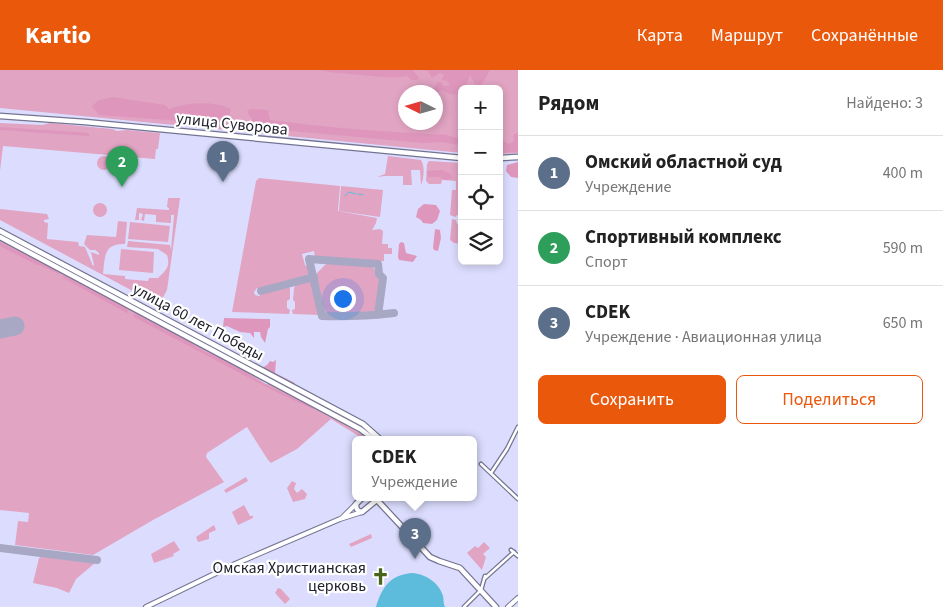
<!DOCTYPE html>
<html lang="ru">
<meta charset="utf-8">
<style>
:root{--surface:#fff;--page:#f2f2f2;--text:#222;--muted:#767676;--line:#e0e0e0;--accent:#ea580c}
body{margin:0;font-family:"Source Sans 3",sans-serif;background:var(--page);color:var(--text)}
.controls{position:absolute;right:15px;top:15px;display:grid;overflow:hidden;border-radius:8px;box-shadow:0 2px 8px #0003}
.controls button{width:45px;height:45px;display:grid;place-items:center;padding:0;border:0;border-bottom:1px solid var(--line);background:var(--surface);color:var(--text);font:25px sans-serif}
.compass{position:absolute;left:398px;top:15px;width:45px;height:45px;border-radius:50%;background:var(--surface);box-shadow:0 2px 8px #0003;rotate:275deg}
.you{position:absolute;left:342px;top:228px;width:18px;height:18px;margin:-12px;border:4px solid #fff;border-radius:50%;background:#1a73e8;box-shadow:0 0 0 8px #1a73e833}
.badge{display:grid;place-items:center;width:32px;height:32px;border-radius:50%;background:var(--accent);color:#fff;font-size:16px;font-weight:700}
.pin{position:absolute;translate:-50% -41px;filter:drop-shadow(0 1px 2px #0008)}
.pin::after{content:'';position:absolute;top:26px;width:18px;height:15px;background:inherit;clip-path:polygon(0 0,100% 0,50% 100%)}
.popup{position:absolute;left:352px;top:366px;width:125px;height:65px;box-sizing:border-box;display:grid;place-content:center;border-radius:8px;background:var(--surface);filter:drop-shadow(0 1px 4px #0005);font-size:16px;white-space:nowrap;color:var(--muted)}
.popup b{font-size:19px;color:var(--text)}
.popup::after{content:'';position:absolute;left:50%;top:100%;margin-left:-10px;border:10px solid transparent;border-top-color:var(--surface)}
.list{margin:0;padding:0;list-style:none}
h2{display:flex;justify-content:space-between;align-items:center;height:65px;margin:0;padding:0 20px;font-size:21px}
h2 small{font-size:16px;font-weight:400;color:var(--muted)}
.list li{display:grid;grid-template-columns:32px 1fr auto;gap:15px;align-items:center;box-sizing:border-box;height:75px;padding:0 20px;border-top:1px solid var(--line)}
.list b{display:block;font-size:19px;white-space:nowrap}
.list p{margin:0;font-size:16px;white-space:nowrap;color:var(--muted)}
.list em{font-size:16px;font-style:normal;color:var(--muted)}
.actions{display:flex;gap:10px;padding:15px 20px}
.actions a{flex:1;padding:11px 0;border:1px solid var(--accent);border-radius:8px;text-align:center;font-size:18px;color:var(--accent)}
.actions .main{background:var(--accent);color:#fff}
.icon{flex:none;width:28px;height:28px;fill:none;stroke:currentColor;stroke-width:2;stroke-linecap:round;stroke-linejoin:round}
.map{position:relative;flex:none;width:518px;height:537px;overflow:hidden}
header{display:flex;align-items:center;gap:30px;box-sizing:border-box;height:70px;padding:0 25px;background:var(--accent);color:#fff}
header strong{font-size:24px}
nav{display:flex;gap:28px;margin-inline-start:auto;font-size:18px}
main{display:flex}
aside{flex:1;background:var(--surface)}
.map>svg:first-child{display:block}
.green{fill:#e1a4c3;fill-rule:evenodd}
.forest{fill:#de96bc}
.water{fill:#5dbcdb}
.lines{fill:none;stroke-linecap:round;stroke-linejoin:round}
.stream{stroke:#5dbcdb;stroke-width:1}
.taxiway{stroke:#a8a8c4;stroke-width:8}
.runway{stroke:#a8a8c4;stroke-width:19}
.minor-casing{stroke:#747492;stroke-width:5}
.secondary-casing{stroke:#747492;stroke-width:6}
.primary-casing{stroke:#747492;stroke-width:7}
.minor{stroke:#fff;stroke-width:2.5}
.secondary{stroke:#fff;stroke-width:4}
.primary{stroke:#fff;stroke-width:4.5}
.labels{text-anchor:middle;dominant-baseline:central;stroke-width:4.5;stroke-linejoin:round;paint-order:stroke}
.street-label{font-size:16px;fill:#21212d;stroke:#fff}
.poi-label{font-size:16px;fill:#21212d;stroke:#fff;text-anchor:end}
</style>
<header>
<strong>Kartio</strong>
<nav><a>Карта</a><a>Маршрут</a><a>Сохранённые</a></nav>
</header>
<main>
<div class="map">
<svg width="518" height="537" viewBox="0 0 518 537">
<rect width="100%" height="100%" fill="#dcddfe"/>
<path class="green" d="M0,0H518V83L499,84V19H462V83L0,38ZM406,22H436V52H406Z
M0,53L42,55L50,53L112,59L117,61L127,60L160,63L158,79H156L155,89L3,76L0,101Z
M97 93a7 7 0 1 1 14 0a7 7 0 1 1-14 0Z
M388,86L421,90C425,96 424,109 421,115L420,100H411L412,115H403V106H385L377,107L385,104Z
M429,91L462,93V145H457L455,147L450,145L452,120H456V111L442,110L441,114H429L426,111L427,94Z
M259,108L340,116L338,141L377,148L376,153L372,160L380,159L383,161L382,174H388V178H392V184H384V191L371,192L318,187H315L314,181L302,184L305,195L312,201L313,206L310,207L262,220L257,218L254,222L255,225L259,226L265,222L288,216L290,218V229L287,231V238L290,240L289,244L232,242L256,111Z
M341,116L383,120L380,147L339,141Z
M168,128H180L167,220L159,235L0,150V139L47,144L49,149L44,150V152L48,153L47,169L78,172L79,176L85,177L93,196L94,195L91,182L99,185V183L95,180H90L84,174L87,165L116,167L118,151L127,152L125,174C103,173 105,188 103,204L125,206V209L148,211L149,208H158C165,201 171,197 167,185L158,179L127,177L128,171L170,175L171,180L174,145H171V153L156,152V145L145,144L144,151L141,150L143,144L139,143V150H135L137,138L169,140V138L167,137Z
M93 140a7 7 0 1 1 14 0a7 7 0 1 1-14 0Z
M452,149L456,150L457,154H462V174L454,173L450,170Z
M130,152L170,156L168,172L128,169Z
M0,170L238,296L266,314H272L333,347L371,370H365L331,349L297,379L271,393L268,390L247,357L207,383L206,387L224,412L153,450L93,485L15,475L18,451L28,452L29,443L0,440Z
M121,179L154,182L153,203L119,200Z
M331,192L372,196L381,211L378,242C366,246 335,249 325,242L316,204L325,195Z
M309,211L314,212L321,245L293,244L292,240L295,239V232L293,230L294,218L296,214Z
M246,407L248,411L226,423L224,420Z
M292,411L296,413L294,419L297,423L302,419L307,424L305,429L293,432L287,418Z
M244,435L250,446H253V448L238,455L232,442Z
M214,455L216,460L209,463V469L198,472L196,467Z
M371,464L372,468L351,477L349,474Z
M174,471L180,480L173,484L174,486L154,493L151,484Z
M484,472L490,478L483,484L486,487L482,500L467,483L475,476L478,478Z
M41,487H42L95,493L76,509L69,523L57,518L33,513L39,488Z
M278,518L281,519L290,529L285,534L275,523Z"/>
<path class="forest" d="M321,0H413L419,8L417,10H411L407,6C392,9 376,6 360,5C347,3 334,4 321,0Z
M421,0H490L479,19H475V14L470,5L465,19H462V24C454,26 448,24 442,20L437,22L434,19L436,14L440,11L444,16L450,15L447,11L442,10L444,5L440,3L432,8L428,1Z
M113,27L165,35L169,39C188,32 213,31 231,39L228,50L210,53L99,45L92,36L99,30Z
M499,36L501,43C498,51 498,71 509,74L513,72L514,68L513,66L514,64L518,63V82L502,83L499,79Z
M251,39L268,40L270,50C328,58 387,62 447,65L456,68L462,65V74L459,75L441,72L423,73L281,60L254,53L247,41Z
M0,57L88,63L90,65L89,66L0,60Z
M518,92V108L511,107L506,101L507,95Z
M442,100L451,104L452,109L446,110L439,107H428L427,101Z
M424,134L436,135L440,141L437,150L432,154L423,153L421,150L416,147L418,139Z
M435,159L440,160L441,168L438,181L434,180L433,178Z
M0,172L56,200L61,205L39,195H37L0,176Z
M401,172L404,173L406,183L417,186L413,192L399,190L398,187L399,174Z
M63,205L126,238L129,243H127L63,208Z
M136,243L191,272C198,281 215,285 224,290C228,292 231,295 235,297H238L264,314L310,335L315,340L278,323L134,247L133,245Z
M224,248L270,249V257L268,259L265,273L261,267L260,262H254V268L250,263L240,262L227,256L223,257Z
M276,290L275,303L295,313L294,315L262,298L267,295L270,291L273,292Z"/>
<path class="water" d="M412,503C425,504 439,512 443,526C444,530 443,533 445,537H376C382,517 390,505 412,503Z"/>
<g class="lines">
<path class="stream" d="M358,124L363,125
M345,126L349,122L356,124"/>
<path class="taxiway" d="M261,221L314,207
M378,245L383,208L379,204L378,194L309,189L322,246C349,247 368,246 394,243
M0,478L97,490"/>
<path class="runway" d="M0,259L15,256"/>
<defs>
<path id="minor" d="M481,394L518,429
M491,403L507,379L518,357
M511,480L518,486
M484,509L514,482
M464,537L481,520L485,506"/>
<path id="secondary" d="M342,448L356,434
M146,537L235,494L340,449L362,442
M508,537L518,528"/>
<path id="primary" d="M0,46L85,52L462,88
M499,88L518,87
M0,161L363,354L381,370
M0,167L360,359L375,370
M362,428L356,434C356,439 357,441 362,442L379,428
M377,430L430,487L439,491L460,498L496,537"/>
</defs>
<use href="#minor" class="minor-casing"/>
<use href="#secondary" class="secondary-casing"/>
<use href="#primary" class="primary-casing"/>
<use href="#minor" class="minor"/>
<use href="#secondary" class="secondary"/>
<use href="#primary" class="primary"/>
</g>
<defs>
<symbol id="church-bare" viewBox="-9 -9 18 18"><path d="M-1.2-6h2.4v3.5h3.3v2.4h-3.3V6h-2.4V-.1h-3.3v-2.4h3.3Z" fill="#48661a" stroke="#fff" stroke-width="2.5" paint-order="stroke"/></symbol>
</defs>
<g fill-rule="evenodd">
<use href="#church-bare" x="368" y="494" width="25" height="25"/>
</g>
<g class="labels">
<g class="street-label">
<text transform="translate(232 54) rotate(6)">улица Суворова</text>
<text transform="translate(198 252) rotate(28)">улица 60 лет Победы</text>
</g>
<g class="poi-label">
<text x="366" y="498">Омская Христианская<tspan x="366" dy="18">церковь</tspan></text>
</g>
</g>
</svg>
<div class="controls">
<button>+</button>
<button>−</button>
<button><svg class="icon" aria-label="locate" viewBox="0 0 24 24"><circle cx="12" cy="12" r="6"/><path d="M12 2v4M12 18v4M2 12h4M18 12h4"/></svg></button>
<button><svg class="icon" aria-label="layers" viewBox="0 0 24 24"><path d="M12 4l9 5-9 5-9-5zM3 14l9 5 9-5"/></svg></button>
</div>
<svg class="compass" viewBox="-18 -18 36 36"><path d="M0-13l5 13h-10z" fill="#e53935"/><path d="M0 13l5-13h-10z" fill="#767676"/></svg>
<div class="you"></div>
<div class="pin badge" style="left:223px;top:112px;background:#5c6f8a">1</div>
<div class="pin badge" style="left:122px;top:117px;background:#2e9e5b">2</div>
<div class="pin badge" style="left:415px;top:489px;background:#5c6f8a">3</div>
<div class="popup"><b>CDEK</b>Учреждение</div>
</div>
<aside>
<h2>Рядом<small>Найдено: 3</small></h2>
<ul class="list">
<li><span class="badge" style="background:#5c6f8a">1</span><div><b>Омский областной суд</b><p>Учреждение</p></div><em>400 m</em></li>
<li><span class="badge" style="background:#2e9e5b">2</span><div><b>Спортивный комплекс</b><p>Спорт</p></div><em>590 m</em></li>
<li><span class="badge" style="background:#5c6f8a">3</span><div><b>CDEK</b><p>Учреждение · Авиационная улица</p></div><em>650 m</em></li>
</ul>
<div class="actions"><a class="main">Сохранить</a><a>Поделиться</a></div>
</aside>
</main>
